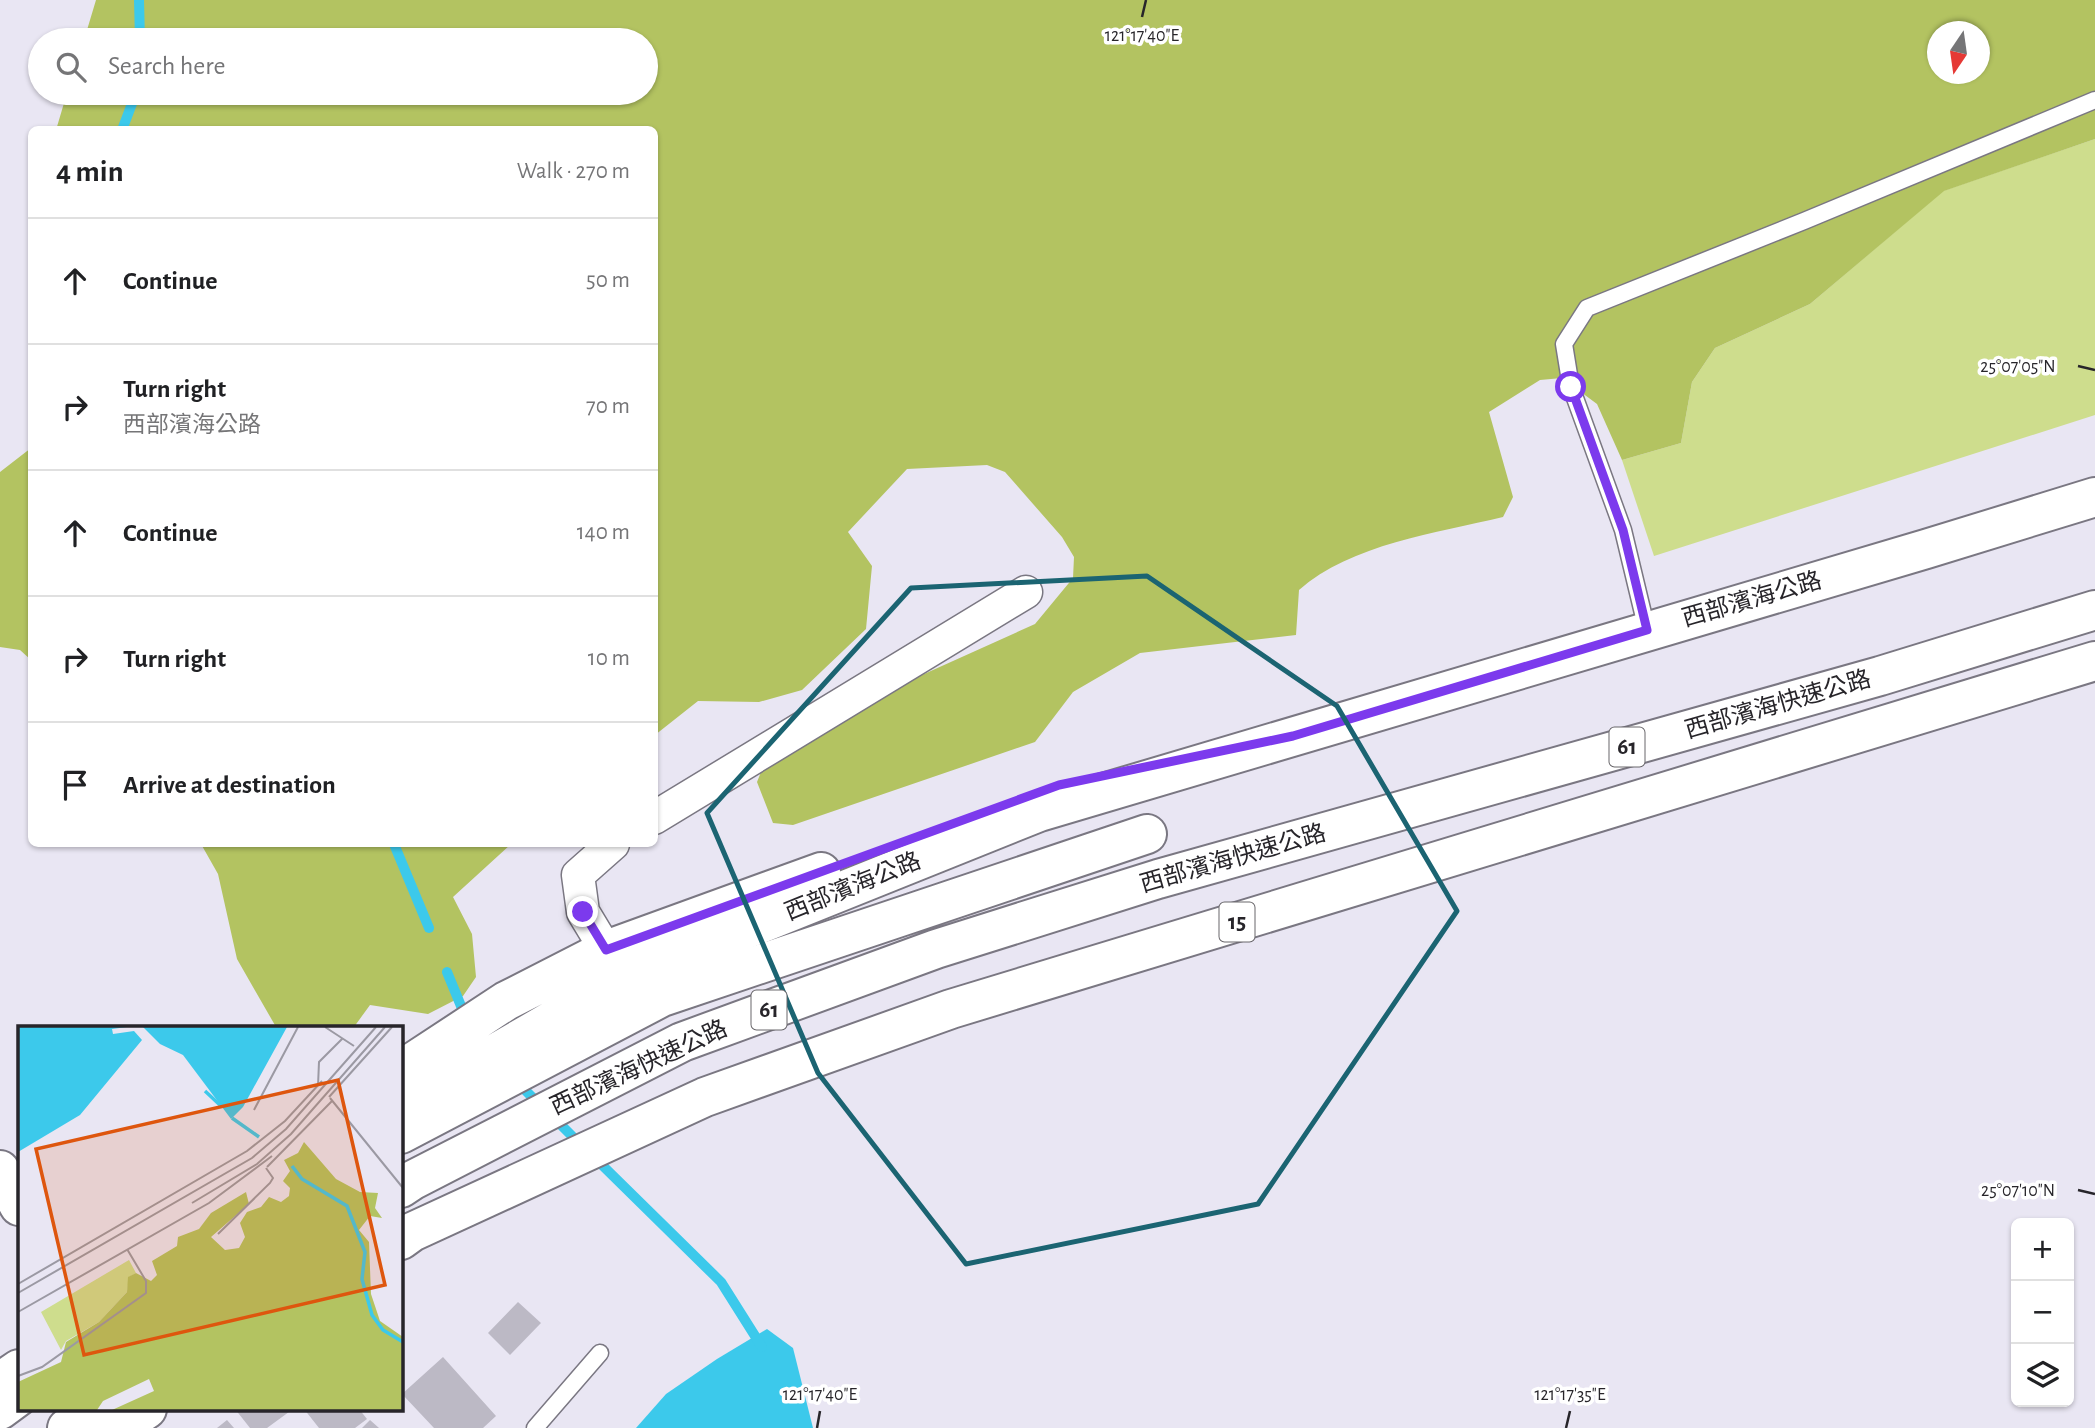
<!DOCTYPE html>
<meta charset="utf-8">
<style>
:root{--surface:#fff;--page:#f6f6f6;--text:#202124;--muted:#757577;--line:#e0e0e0}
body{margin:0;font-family:"Alegreya Sans","Noto Sans TC",sans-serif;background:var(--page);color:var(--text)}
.controls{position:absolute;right:21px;bottom:21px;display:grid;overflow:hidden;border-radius:10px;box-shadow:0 2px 5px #0004}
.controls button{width:63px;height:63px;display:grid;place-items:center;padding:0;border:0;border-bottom:2px solid var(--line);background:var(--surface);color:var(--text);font:35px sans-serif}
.compass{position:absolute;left:1927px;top:21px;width:63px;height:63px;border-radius:50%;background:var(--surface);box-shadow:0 2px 5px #0004;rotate:193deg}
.stop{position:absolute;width:21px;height:21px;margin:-16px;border:5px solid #7c3aed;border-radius:50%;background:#fff}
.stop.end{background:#7c3aed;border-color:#fff;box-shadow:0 2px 7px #0008}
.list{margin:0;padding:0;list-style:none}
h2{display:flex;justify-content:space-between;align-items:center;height:91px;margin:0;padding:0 28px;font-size:30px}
h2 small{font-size:23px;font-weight:400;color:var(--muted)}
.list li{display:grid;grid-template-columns:46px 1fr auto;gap:21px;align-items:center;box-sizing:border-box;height:126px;padding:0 28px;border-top:2px solid var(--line)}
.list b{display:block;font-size:26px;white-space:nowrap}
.list p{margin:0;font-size:23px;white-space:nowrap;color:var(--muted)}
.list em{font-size:23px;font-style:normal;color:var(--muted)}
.icon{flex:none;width:38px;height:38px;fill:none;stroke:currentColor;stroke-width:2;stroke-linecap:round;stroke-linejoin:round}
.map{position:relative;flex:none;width:2095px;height:1428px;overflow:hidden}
.search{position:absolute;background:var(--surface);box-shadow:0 2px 5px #0004;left:28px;top:28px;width:630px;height:77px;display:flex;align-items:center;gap:18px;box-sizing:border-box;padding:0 24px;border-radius:38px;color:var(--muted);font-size:26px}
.panel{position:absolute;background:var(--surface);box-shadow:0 2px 5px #0004;left:28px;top:126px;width:630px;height:721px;border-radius:10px}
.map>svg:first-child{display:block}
.green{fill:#cedd8d}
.forest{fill:#b3c361;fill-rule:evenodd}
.water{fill:#3cc9eb}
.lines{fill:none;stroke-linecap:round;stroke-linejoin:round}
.stream{stroke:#3cc9eb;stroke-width:10}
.building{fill:#bcb9c5}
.service-casing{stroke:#7a7782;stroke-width:19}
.minor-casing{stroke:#7a7782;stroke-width:35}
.secondary-casing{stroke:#7a7782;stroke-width:42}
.primary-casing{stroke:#7a7782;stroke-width:42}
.trunk-casing{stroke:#7a7782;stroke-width:42}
.service{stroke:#fff;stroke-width:16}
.minor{stroke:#fff;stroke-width:32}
.secondary{stroke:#fff;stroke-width:38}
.primary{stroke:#fff;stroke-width:38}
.trunk{stroke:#fff;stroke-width:38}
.route{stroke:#7c3aed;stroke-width:9}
.marked{fill:none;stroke:#1b6472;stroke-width:5;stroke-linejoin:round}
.ticks{fill:none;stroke:#27252a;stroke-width:2.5}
.labels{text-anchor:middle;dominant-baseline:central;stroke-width:7;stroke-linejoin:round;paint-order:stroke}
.shield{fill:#fff;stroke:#68666a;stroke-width:2}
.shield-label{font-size:23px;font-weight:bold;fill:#27252a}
.street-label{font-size:24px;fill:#27252a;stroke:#fff}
.inset-river{fill:none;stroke:#3cc9eb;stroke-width:3.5}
.inset-road{fill:none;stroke:#9b99a3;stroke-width:2}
.view{fill:#de560e;fill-opacity:0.15;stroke:#de560e;stroke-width:3.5}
.inset-edge{fill:none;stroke:#27252a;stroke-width:3.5}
.ticks-label{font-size:18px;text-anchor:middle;fill:#27252a;stroke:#fff;stroke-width:7;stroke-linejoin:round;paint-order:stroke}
</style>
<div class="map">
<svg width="2095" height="1428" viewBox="0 0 2095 1428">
<rect width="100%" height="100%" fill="#e9e6f3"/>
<path class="green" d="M2095,139V415L1654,556L1622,460L1681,443L1692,382L1715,348L1810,304L1943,191Z"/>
<path class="forest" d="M96,0H2095V139L1944,191L1810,304L1715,348L1692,382L1681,443L1622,460L1597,404L1562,378L1540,380L1489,412L1513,497L1503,517C1437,533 1351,544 1299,590L1296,635L1140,653L1073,692L1035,742L793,825L773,823L757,782L773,742L1035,624L1073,578L1074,557L1062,537L1005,472L987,465L907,469L848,532L872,566L866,629L802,690L759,702L698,701L655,735L654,130H56L67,93H646V40H84ZM1938,32H1980V74H1938Z
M31,448V660L20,650L0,647V472Z
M201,844H511L453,897L472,934L476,977L463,996L428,1014L370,1005L354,1027H276L237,959L218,874Z"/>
<path class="water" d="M767,1329L793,1348L813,1428H636L666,1394L717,1359Z"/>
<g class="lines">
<path class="stream" d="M139,0L140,40
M122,130L136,93
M394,844L429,928
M447,972L461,1006
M515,1080L541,1106
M553,1117L572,1136
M603,1166L721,1282L762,1347"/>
</g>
<path class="building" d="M518,1302L541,1323L510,1355L488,1333Z
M443,1357L496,1416L483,1428H434L402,1394Z
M235,1409H293L267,1428H250Z
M304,1409H359L367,1419L355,1428H319Z
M227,1420L234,1428H217Z
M370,1420L379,1428H362Z"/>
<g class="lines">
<defs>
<path id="service" d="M1647,630L1623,530L1571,387L1564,344L1587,308L1804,221L2095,100
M535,1428L600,1353"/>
<path id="minor" d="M654,818L1026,592
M606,950L583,912L578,875L613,844"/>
<path id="secondary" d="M0,1170L19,1206"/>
<path id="primary" d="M401,1070L506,1001L606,950L821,872
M401,1108L623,979L1039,812L1926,549L2095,497
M401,1240L412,1232L705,1097L951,1009L2095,661
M0,1382L19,1369
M119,1428L147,1409"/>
<path id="trunk" d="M401,1134L662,997L1147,834
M401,1188L413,1180L682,1042L936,949L1158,879L1880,676L2095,610
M0,1410L19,1396
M67,1428L94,1409"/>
</defs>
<use href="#service" class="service-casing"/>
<use href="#minor" class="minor-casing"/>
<use href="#secondary" class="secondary-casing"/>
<use href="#primary" class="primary-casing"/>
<use href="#trunk" class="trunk-casing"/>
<use href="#service" class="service"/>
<use href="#minor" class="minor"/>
<use href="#secondary" class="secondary"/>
<use href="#primary" class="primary"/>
<use href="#trunk" class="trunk"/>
</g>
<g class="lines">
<path class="route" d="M583,912L606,950L1059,785L1293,736L1647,630L1623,530L1571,387"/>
</g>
<path class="marked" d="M1147,576L1337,706L1457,911L1258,1204L966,1264L818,1073L707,813L911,588Z"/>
<path class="ticks" d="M1142,17L1146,0M2078,366L2095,370M2078,1190L2095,1194M817,1428L820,1411M1566,1428L1570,1411"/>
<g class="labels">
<g class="shield">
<rect x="1609.5" y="727.5" width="35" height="39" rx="5"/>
<rect x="1219.5" y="902.5" width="35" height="39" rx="5"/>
<rect x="751.5" y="990.5" width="35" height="39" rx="5"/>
</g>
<g class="shield-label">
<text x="1627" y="747">61</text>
<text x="1237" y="922">15</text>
<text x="769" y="1010">61</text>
</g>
<g class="street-label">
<text transform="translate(1752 600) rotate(-16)">西部濱海公路</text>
<text transform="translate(1778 705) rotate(-16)">西部濱海快速公路</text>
<text transform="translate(1233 859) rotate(-16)">西部濱海快速公路</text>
<text transform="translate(853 887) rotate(-22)">西部濱海公路</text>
<text transform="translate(639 1068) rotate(-25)">西部濱海快速公路</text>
</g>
</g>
<g transform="translate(18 1026)">
<rect width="385" height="385" fill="#e9e6f3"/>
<path d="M111,234L118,247L111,251L109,266L81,296L48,315L43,324L23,286Z" fill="#cedd8d"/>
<path d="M286,116L318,153L342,166L360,167L357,182L364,192L352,190L341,204L351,216L353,268L362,295L385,311V384H94L136,365L131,353L85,375L79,384H0V356L43,336L48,316L81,296L109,266L110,251L118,247L133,255L139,249L134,235L159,220L160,211L181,203L193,187L228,166L231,178L193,211L207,224L221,222L227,211L222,197L229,186L243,181L251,171L263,176L271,170L272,162L265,155L272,145L266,134L280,127Z" fill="#b3c361"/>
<path d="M0,1H109L94,3L95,8L116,5L124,14L62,89L0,126ZM125,1H269L225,81L213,93L165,29L142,18Z" fill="#3cc9eb"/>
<path class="inset-river" d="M187,65L203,80M214,92L241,111M274,140L284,153L329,180L347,226L344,253L354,289L365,304L385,316"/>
<path class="inset-road" d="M307,1L336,20M300,60L301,36L325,12M311,71L374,1M312,72L385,162M236,84L280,1M249,141L314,75M174,177L239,138L273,108L367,1M200,208L252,157L255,152L248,142M0,258L229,125L267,95L304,55M0,267L234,132L268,103L358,1M0,286L191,177L254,130M0,350L24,341L128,267V255L109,223"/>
<path class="view" d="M320,54L367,259L66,329L18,123Z"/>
<rect width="385" height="385" class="inset-edge"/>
</g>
<g class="ticks-label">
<text x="1142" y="41">121°17'40"E</text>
<text x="2018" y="372">25°07'05"N</text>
<text x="2018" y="1196">25°07'10"N</text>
<text x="820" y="1400">121°17'40"E</text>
<text x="1570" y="1400">121°17'35"E</text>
</g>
</svg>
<div class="controls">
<button>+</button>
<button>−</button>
<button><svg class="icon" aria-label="layers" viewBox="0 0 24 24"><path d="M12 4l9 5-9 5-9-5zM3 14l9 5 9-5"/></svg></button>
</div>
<svg class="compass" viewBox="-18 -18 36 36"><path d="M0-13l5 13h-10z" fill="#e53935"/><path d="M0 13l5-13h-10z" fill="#757577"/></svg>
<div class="stop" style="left:1571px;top:387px"></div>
<div class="stop end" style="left:583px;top:912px"></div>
<div class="search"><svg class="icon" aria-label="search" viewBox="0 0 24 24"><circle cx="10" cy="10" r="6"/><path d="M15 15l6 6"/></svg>Search here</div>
<section class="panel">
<h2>4 min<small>Walk · 270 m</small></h2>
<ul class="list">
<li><svg class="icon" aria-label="ahead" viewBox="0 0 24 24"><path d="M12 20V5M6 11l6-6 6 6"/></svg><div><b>Continue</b></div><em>50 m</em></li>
<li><svg class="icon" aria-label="right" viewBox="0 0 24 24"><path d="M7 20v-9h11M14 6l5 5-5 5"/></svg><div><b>Turn right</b><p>西部濱海公路</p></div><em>70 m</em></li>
<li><svg class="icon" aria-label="ahead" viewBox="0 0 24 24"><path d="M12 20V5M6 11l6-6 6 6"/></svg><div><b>Continue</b></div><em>140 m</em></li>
<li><svg class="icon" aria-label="right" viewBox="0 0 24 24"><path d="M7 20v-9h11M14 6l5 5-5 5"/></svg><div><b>Turn right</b></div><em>10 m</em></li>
<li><svg class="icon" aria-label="arrive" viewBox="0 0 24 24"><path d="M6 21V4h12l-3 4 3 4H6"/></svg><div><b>Arrive at destination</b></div></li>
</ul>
</section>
</div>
